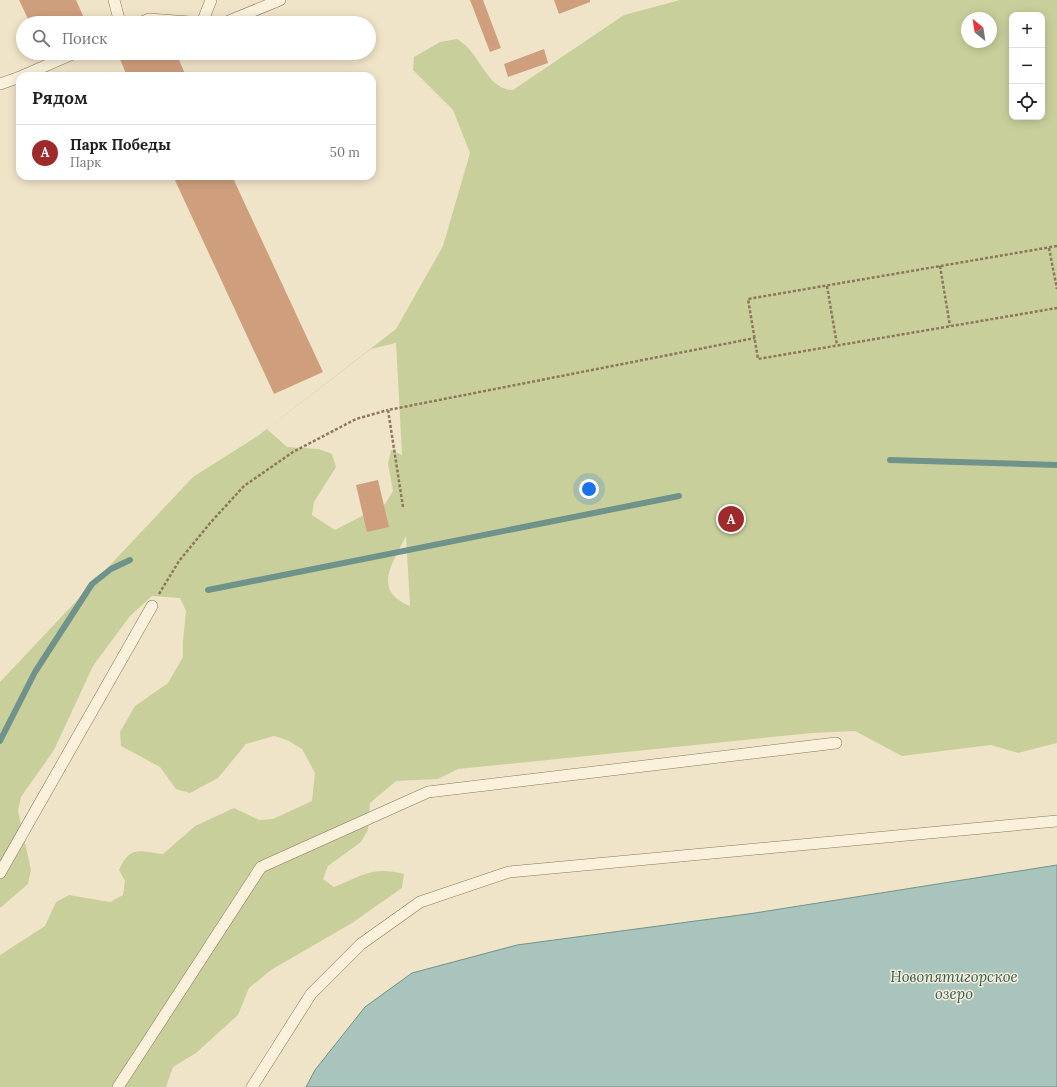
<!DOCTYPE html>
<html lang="ru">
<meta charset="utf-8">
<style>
:root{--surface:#fff;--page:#f2f2f2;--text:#202124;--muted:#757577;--line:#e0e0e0;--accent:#9e2a2b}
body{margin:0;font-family:Lora,serif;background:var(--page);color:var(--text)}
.controls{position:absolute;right:12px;top:12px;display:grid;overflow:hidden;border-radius:8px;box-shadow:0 2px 10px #0003}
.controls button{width:36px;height:36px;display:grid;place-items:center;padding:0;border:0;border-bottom:1px solid var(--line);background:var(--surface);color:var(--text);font:20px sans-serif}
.compass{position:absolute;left:961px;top:12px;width:36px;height:36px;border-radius:50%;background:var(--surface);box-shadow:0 2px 10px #0003;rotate:330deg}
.you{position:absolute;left:589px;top:489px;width:14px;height:14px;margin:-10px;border:3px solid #fff;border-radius:50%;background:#1a73e8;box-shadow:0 0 0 6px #1a73e833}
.badge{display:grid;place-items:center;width:26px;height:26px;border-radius:50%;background:var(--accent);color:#fff;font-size:13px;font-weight:700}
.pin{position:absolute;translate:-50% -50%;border:2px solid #fff;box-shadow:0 1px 4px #0006}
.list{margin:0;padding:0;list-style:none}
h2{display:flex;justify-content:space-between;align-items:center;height:52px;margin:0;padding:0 16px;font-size:17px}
h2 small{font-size:13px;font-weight:400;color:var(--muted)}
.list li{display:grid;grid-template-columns:26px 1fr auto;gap:12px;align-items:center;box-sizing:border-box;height:56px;padding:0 16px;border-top:1px solid var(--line)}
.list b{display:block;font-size:15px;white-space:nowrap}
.list p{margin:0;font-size:13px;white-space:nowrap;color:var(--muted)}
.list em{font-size:13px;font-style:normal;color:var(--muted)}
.icon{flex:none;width:22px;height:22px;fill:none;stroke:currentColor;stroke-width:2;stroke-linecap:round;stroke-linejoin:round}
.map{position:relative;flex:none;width:1057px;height:1087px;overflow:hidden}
.search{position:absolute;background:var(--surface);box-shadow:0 2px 10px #0003;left:16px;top:16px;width:360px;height:44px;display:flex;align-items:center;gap:10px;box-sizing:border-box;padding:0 14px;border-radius:22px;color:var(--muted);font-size:15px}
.panel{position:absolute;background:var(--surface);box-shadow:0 2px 10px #0003;left:16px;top:72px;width:360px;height:108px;border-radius:12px}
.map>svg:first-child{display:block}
.green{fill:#c9cf9b;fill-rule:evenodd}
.water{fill:#a9c4bc;stroke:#6f938a}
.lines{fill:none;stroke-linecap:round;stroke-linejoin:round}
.stream{stroke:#6f938a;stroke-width:6}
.building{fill:#cf9f7d}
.lane-casing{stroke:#8d765c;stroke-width:12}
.path{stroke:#8d765c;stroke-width:2.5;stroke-dasharray:3 2;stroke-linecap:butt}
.lane{stroke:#faf1dc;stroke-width:11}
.labels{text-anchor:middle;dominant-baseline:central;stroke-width:3;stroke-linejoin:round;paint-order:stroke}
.water-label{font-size:15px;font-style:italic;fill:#2f5d5a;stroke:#f7eed8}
</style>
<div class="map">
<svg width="1057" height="1087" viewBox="0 0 1057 1087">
<rect width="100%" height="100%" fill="#f0e4c8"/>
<path class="green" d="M680,0H1057V743L1018,753L991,745L902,756L855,731L812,733L458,769L438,779L396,781L370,803L368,830L361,842L328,866L323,879L334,887C362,876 373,866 404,874L402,888L352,923L271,970L249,988L238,1015L196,1053L173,1067L166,1087H0V955L45,926L56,902L69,895L110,902L123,895L125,881L119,870C130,845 139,851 163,854L195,826L234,808L259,820L273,819L312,801L315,773L302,749L287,740L274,736L246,744L218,778L190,793L176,789L160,767L121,746L120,732L135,706L168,683L183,657V640L186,611L180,598L152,596L130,616L93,666L54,750L21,797L18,811L31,870L28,884L0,908V682L193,477L259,435L396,329L443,246L470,153L453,110L413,70L414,57L440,42L457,39C461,42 466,45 469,49C482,63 491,90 513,90L624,15ZM1012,15H1042V117H1012ZM967,18H991V42H967ZM396,343L402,455L391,450L388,464L393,491L385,504L335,530L312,515L314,502L336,467L332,454L319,449L287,447L267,429L371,349ZM406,536L410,606C371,590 393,563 406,536Z"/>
<path class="water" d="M1057,865V1087H306L315,1070L365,1007L412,973L517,945L755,913Z"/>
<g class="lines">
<path class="stream" d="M890,460L1057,465
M208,590L679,496
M0,741L35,672L92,584L111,569L130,560"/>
</g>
<path class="building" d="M19,0H76L84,18L73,23H30Z
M470,0H483L501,48L490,52Z
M554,0H590V2L559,14Z
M544,49L548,63L508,77L504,64Z
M133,53H176L186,76H127L120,59Z
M173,176H232L323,372L274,394Z
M378,480L389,527L367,532L356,485Z"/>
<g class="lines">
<defs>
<path id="lane" d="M114,0L120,23
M140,23L149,19L203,23
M202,23L211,0
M224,23L280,0
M22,76L75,53
M0,84L20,77
M0,873L152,606
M118,1087L261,867L428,792L836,743
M252,1087L311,994L361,944L420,902L509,872L1057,821"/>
</defs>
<use href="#lane" class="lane-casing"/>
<path class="path" d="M1057,246L748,299L758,359L1057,308
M1049,248L1057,289
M940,266L950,326
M827,286L837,345
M403,507L388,410L755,338
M159,594L179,561L211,522L244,486L293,452L356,419L388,410"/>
<use href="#lane" class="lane"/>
</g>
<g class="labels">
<g class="water-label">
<text x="954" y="976">Новопятигорское<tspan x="954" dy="17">озеро</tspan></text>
</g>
</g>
</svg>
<div class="controls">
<button>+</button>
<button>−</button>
<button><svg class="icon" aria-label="locate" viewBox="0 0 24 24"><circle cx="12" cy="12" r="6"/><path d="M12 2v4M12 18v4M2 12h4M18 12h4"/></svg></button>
</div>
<svg class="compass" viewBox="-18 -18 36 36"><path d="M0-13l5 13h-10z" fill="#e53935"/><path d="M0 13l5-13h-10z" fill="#757577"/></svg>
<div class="you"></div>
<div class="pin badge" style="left:731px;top:519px">A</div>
<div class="search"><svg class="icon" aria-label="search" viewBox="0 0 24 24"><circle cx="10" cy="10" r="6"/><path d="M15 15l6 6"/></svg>Поиск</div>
<section class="panel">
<h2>Рядом<small></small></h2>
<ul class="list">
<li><span class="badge">A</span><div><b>Парк Победы</b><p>Парк</p></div><em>50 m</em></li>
</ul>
</section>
</div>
